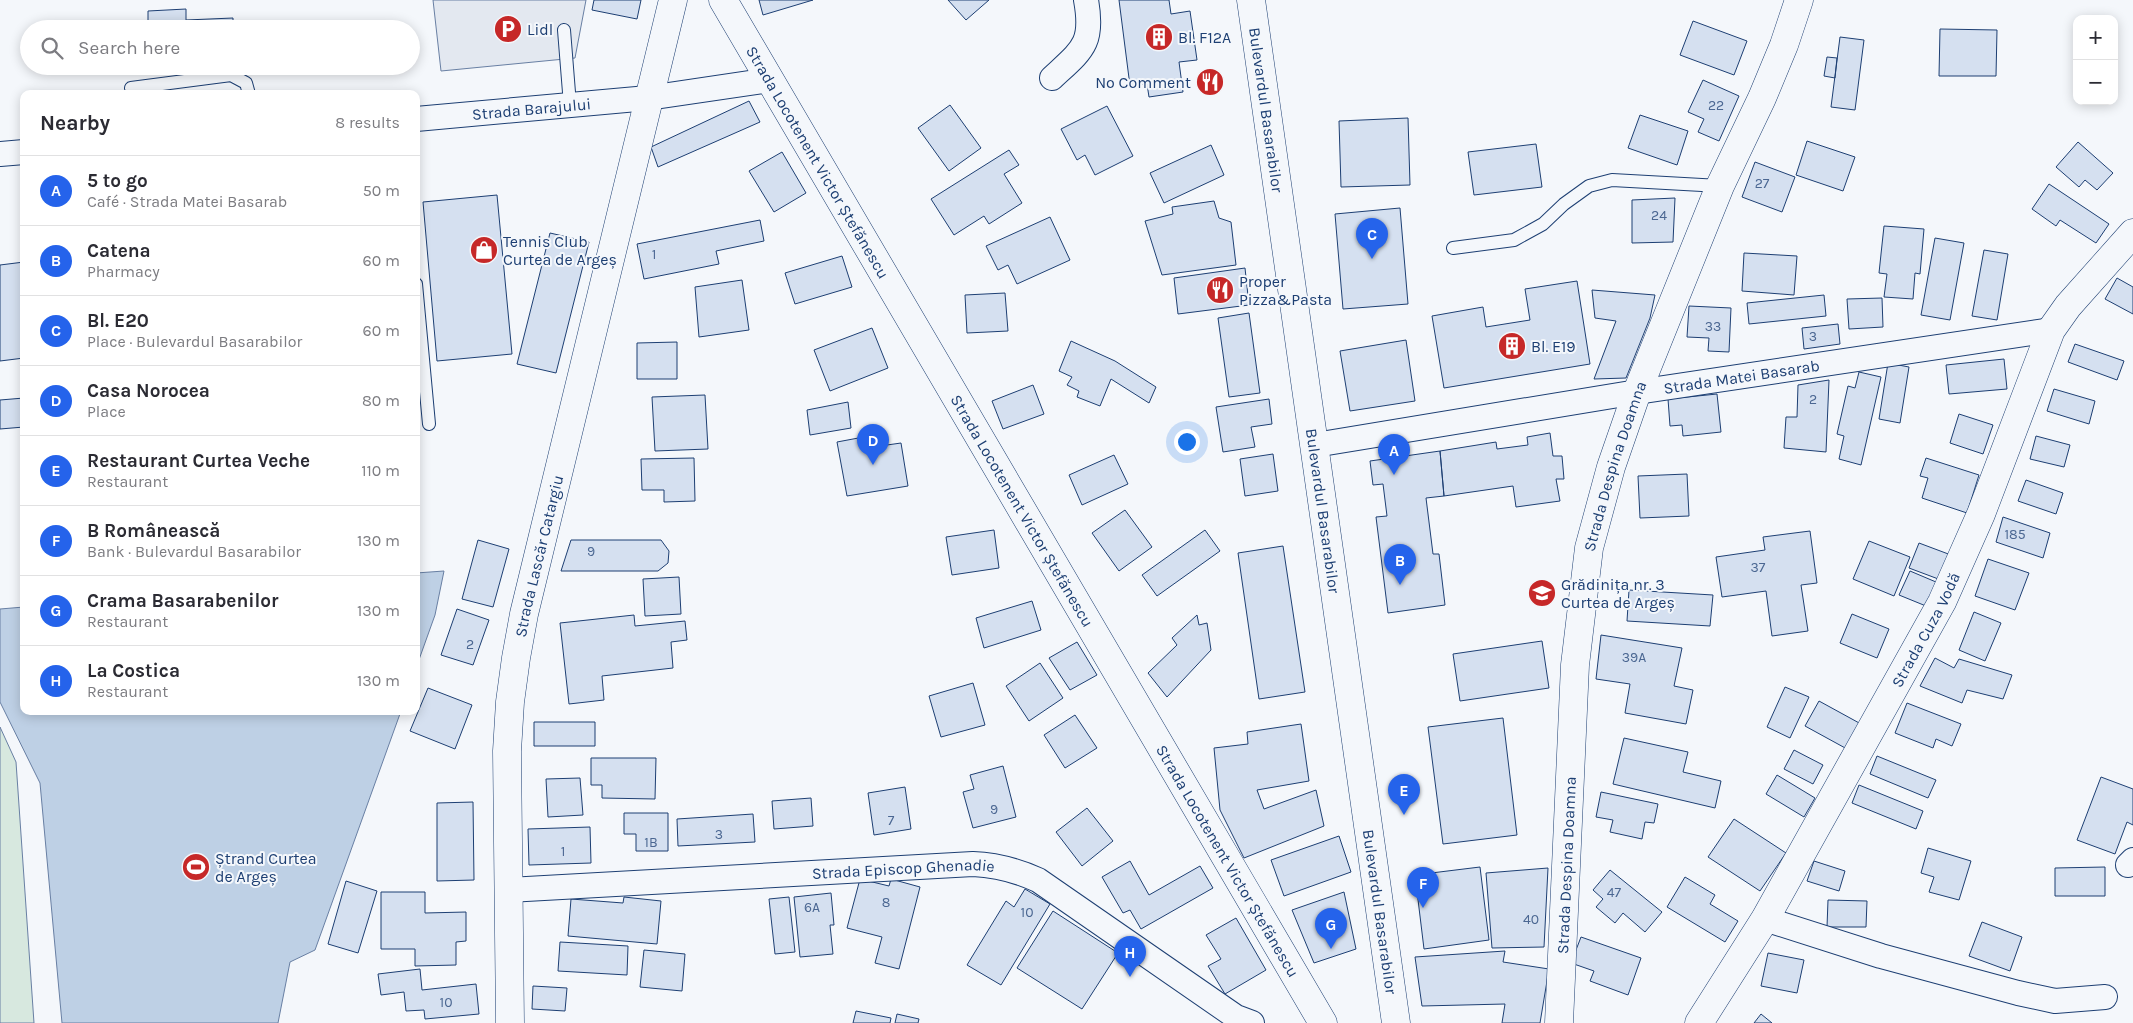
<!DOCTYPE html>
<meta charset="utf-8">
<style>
:root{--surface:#fff;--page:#f7f7f7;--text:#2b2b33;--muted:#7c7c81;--line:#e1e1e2;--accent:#2563eb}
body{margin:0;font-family:Karla,sans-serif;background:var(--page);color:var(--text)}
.controls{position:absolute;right:15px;top:15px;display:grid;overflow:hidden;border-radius:10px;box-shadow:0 2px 12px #0003}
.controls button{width:45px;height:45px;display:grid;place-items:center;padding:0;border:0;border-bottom:1px solid var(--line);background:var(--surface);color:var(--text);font:25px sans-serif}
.you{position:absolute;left:1186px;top:441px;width:18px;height:18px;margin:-12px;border:4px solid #fff;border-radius:50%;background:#1a73e8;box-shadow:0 0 0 8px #1a73e833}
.badge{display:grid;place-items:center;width:32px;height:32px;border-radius:50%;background:var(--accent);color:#fff;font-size:16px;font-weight:700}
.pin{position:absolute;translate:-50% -41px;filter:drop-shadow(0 1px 2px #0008)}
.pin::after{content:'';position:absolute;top:26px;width:18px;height:15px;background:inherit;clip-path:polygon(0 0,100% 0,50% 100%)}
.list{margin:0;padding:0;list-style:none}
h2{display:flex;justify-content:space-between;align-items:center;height:65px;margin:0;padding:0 20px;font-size:21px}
h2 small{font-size:16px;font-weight:400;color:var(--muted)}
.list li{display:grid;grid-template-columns:32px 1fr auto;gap:15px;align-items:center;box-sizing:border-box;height:70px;padding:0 20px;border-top:1px solid var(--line)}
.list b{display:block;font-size:19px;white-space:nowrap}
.list p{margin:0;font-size:16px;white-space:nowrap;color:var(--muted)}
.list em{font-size:16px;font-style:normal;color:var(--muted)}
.icon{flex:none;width:28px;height:28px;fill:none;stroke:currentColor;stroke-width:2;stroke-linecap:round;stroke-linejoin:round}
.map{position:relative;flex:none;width:2133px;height:1023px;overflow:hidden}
.search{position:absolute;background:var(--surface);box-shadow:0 2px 12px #0003;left:20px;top:20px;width:400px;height:55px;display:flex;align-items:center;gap:12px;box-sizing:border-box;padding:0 18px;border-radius:28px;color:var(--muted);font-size:19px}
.panel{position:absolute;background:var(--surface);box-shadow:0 2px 12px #0003;left:20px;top:90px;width:400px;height:625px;border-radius:10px}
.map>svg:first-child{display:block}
.green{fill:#d7e8df;stroke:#687fa3}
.parking{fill:#e3e8f0;stroke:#687fa3}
.water{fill:#bed0e5;stroke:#687fa3}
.building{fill:#d5e0f0;stroke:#1d3f73}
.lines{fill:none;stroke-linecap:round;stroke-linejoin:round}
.lane-casing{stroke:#1d3f73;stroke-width:14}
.street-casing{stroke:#1d3f73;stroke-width:26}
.secondary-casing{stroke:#1d3f73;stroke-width:29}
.primary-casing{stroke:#1d3f73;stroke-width:29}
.lane{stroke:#f4f7fb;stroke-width:12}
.street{stroke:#f4f7fb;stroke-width:24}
.secondary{stroke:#f4f7fb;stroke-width:28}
.primary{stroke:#f4f7fb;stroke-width:28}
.labels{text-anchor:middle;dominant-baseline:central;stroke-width:4;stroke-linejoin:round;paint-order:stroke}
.number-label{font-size:14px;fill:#4b6792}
.poi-label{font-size:16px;fill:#1d3f73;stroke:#f4f7fb;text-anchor:start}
.street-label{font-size:16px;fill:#1d3f73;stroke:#f4f7fb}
</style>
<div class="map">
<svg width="2133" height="1023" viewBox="0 0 2133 1023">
<rect width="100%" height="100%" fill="#f4f7fb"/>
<path class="green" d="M0,727L16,762L34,1023H0Z"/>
<path class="parking" d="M433,0H586L575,58L441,71Z"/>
<path class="water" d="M444,571L435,615L416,668V573Z
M24,607V711H401L315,950L290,962L278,1023H62L40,783L0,702V609Z"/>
<path class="building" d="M594,0H641L637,19L592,10Z
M759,0H813L763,15Z
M948,0H989L966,20Z
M1119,0H1169L1171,14L1190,11L1197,60L1179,62L1183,92L1149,97L1147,84L1130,86Z
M186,9V20L233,18V29H123V24L148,23V11Z
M1693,21L1747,41L1734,75L1680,55Z
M1940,29L1997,30L1996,76H1939Z
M1840,37L1864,40L1855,110L1831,107Z
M1827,57L1837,58L1835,78L1824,76Z
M1703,80L1739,96L1719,141L1698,132L1704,119L1688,112Z
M749,101L760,122L658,167L651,147Z
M950,105L981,148L949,171L918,128Z
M1107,106L1133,156L1095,175L1085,155L1077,160L1061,129Z
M1640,115L1688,131L1677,165L1628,148Z
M1408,118L1410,185L1341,187L1339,121Z
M1807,141L1855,157L1843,191L1796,175Z
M2078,142L2113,173L2097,190L2085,180L2079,187L2056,167Z
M1536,144L1542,187L1474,195L1468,152Z
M1211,145L1224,175L1164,203L1150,173Z
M1009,150L1019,165L1004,174L1022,203L989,224L984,216L954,235L931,199Z
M782,152L806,193L774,212L749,171Z
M1755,162L1795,177L1782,212L1742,197Z
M2049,184L2109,224L2096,243L2060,220L2056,226L2032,209Z
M497,195L512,354L437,361L423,202Z
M1675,198L1673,242L1632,243V200Z
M1214,201L1219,218L1231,222L1236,265L1162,275L1145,221L1173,214L1172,207Z
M1400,208L1408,304L1343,309L1335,214Z
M1050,217L1070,260L1017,284L1008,265L998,270L986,246Z
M760,220L764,241L716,251L719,264L644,279L637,244Z
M1884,226L1924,229L1920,274L1915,273L1913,299L1884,297L1887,274L1879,273Z
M550,233L589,242L556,373L517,364Z
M1935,238L1964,243L1950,320L1921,315Z
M1984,250L2008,254L1997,320L1972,316Z
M1744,253L1797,256L1794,295L1742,291Z
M842,256L852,287L795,304L785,273Z
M24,262V358L0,361V265Z
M1245,268L1249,305L1178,314L1174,278Z
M2117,278L2133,287V314L2105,299Z
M742,280L749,330L699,337L695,287Z
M1577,281L1590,364L1444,388L1432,316L1483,307L1486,327L1530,320L1525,289Z
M1592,290L1655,295L1650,318L1626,378L1594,379L1616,321L1595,318Z
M1005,293L1008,331L967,333L965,295Z
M1824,295L1826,316L1749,324L1747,303Z
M1882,298L1883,327L1849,329L1847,299Z
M1689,306L1731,308L1729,352L1708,351L1709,338L1687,337Z
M1249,313L1260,393L1229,397L1218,318Z
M1838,324L1840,344L1804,349L1802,328Z
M872,328L888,368L830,391L814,350Z
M1406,340L1415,401L1350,411L1340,351Z
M1071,341L1115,361L1156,387L1149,403L1111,379L1100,406L1077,397L1079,391L1067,385L1072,377L1059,371Z
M677,342V379H637V343Z
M2075,344L2124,361L2117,380L2068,362Z
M2004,359L2007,389L1949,394L1946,365Z
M1888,363L1909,367L1900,423L1879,419Z
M1859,372L1881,377L1861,465L1839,459L1844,436L1837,434L1848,386L1855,388Z
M1829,380L1826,452L1784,448L1786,417H1797L1798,385Z
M1033,385L1044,414L1003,429L992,401Z
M2054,389L2095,401L2089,424L2047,411Z
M1717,394L1721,432L1683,436L1682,425L1670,426L1668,399Z
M705,395L708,449L655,451L652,397Z
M24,398V427L0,429V400Z
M1269,399L1272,424L1251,427L1255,447L1223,452L1216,407Z
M848,402L851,428L810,435L807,410Z
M1959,414L1993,425L1983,454L1950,443Z
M885,433L887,445L901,443L908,486L847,496L837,442Z
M1550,433L1553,456H1562L1564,479H1556L1560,501L1516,507L1513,486L1444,496L1440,451L1496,442L1497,449L1528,445L1527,437Z
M2036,436L2070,445L2064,467L2030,459Z
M1440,451L1444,496L1426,498L1433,554H1439L1445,605L1388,613L1376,517L1387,516L1383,484L1373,485L1370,461Z
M1273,454L1278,491L1245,496L1240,459Z
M1114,455L1128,484L1082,505L1069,475Z
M694,458L695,501L664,502V490H642L641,459Z
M1926,458L1979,475L1967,513L1922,498L1928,478L1920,476Z
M1687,474L1689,516L1640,518L1638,476Z
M2026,480L2063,493L2056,514L2018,501Z
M1125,510L1152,547L1119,571L1092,533Z
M2003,517L2050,533L2043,558L1996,542Z
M994,530L999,568L952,575L946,537Z
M1205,530L1220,551L1157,596L1142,575Z
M1810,531L1817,583L1801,585L1808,631L1772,636L1766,591L1722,597L1716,557L1765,550L1763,537Z
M478,540L509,549L493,607L462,599Z
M571,540H661L669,551L668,563L658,571H561Z
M1869,541L1910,557L1894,596L1853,579Z
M1919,543L1951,555L1941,580L1909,568Z
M1283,546L1305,692L1259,699L1238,553Z
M1988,559L2029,573L2015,610L1975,596Z
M1910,571L1936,582L1926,606L1899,595Z
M679,577L681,614L645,616L643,579Z
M1629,590L1713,595L1710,626L1627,621Z
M1032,601L1041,630L984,648L976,618Z
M457,609L489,620L473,665L441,655Z
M1974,612L2001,623L1985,661L1959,650Z
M1852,614L1889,629L1877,658L1840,643Z
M634,615L635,626L685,621L687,640L671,642L673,668L602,676L604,700L569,704L560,623Z
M1197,615L1199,625L1207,623L1211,650L1167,697L1148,673L1177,645L1172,638Z
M1601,635L1682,648L1674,686L1693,690L1686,724L1625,713L1630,684L1596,679Z
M1542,641L1549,688L1460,701L1453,654Z
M1077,642L1097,675L1070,690L1049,658Z
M1935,658L1954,668L1959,659L2012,675L2003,699L1967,690L1962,703L1920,686Z
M1040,663L1063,698L1029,721L1006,686Z
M973,683L985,725L941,737L929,696Z
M1785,687L1809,697L1790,738L1767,727Z
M428,688L472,705L455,749L410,731Z
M1819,701L1861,724L1847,749L1805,726Z
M1907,703L1961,724L1952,746L1936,739L1933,748L1895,733Z
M1075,715L1097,748L1065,768L1044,735Z
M1503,718L1517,835L1443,844L1428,727Z
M534,722H595V746H534Z
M1301,724L1309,781L1257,790L1264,809L1316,790L1324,826L1244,858L1220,810L1214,748L1248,744L1247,732Z
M1624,738L1688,752L1683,772L1721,781L1715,808L1613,784Z
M1794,750L1823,765L1813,784L1784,769Z
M1877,756L1936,780L1928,798L1870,774Z
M591,758H656L655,799L602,798V785H591Z
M1003,766L1016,817L973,828L963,792L974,789L970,775Z
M1777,775L1815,798L1804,817L1766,794Z
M2101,777L2133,789V825L2127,822L2115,854L2077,840Z
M580,778L583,815L548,817L546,779Z
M1859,785L1923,811L1916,829L1852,803Z
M905,787L911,829L874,835L868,793Z
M1601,792L1658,804L1654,823L1645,822L1642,839L1610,832L1613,820L1596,817Z
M811,798L813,826L774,829L772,801Z
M473,802L474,880L437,881V803Z
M1087,808L1113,841L1082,866L1056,832Z
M624,813H668V851H636V834H624Z
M753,814L755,842L678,846L677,819Z
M1734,819L1786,853L1760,891L1708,857Z
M590,827L591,863L529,865L528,829Z
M1339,836L1351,872L1284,896L1271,860Z
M1928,848L1971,861L1959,900L1929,892L1934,877L1921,873Z
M1130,861L1149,895L1200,866L1213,888L1141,929L1130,910L1123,913L1102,877Z
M1814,861L1845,871L1839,891L1807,881Z
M1480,867L1489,940L1424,949L1415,875Z
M2105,867V896H2055V868Z
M1548,868L1544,947L1492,948L1486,873Z
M1610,870L1662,912L1645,932L1623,913L1615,923L1596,907L1603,899L1593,890Z
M1685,877L1715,895L1710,904L1738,921L1725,942L1667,907Z
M860,879L889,886L891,879L920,887L899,969L875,963L882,937L847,928Z
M346,881L377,891L358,953L328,944Z
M1025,889L1050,904L1001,985L967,965L1006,901L1014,907Z
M381,892H425V913L466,912V941L456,942V965L415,966V949H381Z
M1344,892L1356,949L1314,963L1292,910Z
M831,893L834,925H830L833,954L800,957L794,897Z
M624,897L661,901L657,944L568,936L571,899L623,903Z
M789,897L795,952L775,954L769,899Z
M1828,900L1867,901L1866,927H1827Z
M1053,911L1118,953L1082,1009L1017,968Z
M1236,918L1266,970L1225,994L1208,966L1221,959L1206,935Z
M1982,922L2022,937L2010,971L1969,956Z
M1581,937L1641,958L1628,995L1590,981L1594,971L1571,963Z
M560,942L628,946L627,975L558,971Z
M644,950L685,954L682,991L640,987Z
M1505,951L1503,962L1549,969L1540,1023H1502L1505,1004L1422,1006L1415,957Z
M1768,953L1804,960L1797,993L1761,986Z
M420,969L422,990L476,984L479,1014L425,1019L424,1010L406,1011L404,992L381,995L378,974Z
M533,986L567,988L565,1011L532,1009Z
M856,1011L891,1018L890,1023H853Z
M897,1014L919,1019L918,1023H895Z
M1761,1014L1772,1023H1754Z"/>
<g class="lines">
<defs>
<path id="lane" d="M564,30L570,105
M131,88L231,75L246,83L249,94
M1453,248L1514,240L1543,224L1564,204L1589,186L1612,180L1720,186
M416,284L429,424"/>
<g id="street">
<path d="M1052,78C1082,50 1094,44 1086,0"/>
<path id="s1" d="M416,119L648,98L770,80"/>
<path d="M0,154L24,152"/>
<path id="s2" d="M1315,445L1637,392L2051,330"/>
<path d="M2128,865L2133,860"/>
<path id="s3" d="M508,890L973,864C997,865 1016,870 1038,880L1236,1017L1252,1023"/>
<path d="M1765,919L1881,956L2018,993L2055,1001L2105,997"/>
</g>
<g id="secondary">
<path id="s4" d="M723,0L1323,1023"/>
<path id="s5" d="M1251,0L1396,1023"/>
<path id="s6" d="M1559,1023L1575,665L1589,548L1611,467L1637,392L1720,186L1762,98L1784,45L1799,0"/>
<path id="s7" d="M1699,1023L1765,919L1942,602L1981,514L2051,330L2068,306L2133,233"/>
</g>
<g id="primary">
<path id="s8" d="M510,1023L507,751L510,702L516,658L524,614L673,0"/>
</g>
</defs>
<use href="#lane" class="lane-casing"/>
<use href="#street" class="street-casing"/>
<use href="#secondary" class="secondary-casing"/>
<use href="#primary" class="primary-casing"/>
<use href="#lane" class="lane"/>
<use href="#street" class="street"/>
<use href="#secondary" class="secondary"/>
<use href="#primary" class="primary"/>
</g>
<defs>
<symbol id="parking-disc" viewBox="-11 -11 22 22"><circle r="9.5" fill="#c62828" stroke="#f4f7fb"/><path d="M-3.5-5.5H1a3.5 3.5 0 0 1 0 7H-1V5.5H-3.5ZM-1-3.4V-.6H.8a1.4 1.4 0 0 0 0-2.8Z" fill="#fff"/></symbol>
<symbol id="building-disc" viewBox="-11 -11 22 22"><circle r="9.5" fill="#c62828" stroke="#f4f7fb"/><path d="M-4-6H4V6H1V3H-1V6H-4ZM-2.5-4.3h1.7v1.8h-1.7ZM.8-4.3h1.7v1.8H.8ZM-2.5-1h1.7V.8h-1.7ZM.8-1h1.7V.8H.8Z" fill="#fff"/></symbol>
<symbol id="restaurant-disc" viewBox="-11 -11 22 22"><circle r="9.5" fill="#c62828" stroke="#f4f7fb"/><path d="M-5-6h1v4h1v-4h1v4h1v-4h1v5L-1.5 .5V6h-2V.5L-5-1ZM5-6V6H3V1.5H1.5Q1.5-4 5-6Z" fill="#fff"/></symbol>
<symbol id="shop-disc" viewBox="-11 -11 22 22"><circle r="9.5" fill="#c62828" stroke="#f4f7fb"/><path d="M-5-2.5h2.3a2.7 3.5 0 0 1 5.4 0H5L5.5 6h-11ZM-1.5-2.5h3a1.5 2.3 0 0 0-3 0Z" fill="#fff"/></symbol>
<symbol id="school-disc" viewBox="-11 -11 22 22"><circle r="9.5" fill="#c62828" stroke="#f4f7fb"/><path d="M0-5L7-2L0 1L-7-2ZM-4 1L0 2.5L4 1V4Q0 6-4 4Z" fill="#fff"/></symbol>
<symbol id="stadium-disc" viewBox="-11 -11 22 22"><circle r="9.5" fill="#c62828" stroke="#f4f7fb"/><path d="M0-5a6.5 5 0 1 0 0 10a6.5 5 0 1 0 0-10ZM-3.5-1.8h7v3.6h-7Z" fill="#fff"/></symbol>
</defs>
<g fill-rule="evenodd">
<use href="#parking-disc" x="492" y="13" width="32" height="32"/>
<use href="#building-disc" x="1143" y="21" width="32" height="32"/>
<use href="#restaurant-disc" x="1194" y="66" width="32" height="32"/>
<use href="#shop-disc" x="468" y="234" width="32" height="32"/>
<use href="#restaurant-disc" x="1204" y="274" width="32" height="32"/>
<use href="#building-disc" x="1496" y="330" width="32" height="32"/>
<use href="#school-disc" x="1526" y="577" width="32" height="32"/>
<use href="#stadium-disc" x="180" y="851" width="32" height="32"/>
</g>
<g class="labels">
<g class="number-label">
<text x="1716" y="105">22</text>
<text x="1762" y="183">27</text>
<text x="1659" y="215">24</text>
<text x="654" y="254">1</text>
<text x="1713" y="326">33</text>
<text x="1813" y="336">3</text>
<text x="1813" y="399">2</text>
<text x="2015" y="534">185</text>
<text x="591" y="551">9</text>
<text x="1758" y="567">37</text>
<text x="470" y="644">2</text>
<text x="1634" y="657">39A</text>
<text x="994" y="809">9</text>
<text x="891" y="820">7</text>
<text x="719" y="834">3</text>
<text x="651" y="842">1B</text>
<text x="563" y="851">1</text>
<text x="1614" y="892">47</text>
<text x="886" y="902">8</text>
<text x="812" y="907">6A</text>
<text x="1027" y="912">10</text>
<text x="1531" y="919">40</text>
<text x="446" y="1002">10</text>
</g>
<g class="poi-label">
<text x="527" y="29">Lidl</text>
<text x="1178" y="37">Bl. F12A</text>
<text x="1191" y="82" text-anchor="end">No Comment</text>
<text x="503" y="241">Tennis Club<tspan x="503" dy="18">Curtea de Argeș</tspan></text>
<text x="1239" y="281">Proper<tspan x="1239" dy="18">Pizza&amp;Pasta</tspan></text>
<text x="1531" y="346">Bl. E19</text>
<text x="1561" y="584">Grădinița nr. 3<tspan x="1561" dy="18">Curtea de Argeș</tspan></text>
<text x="215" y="858">Ștrand Curtea<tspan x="215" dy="18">de Argeș</tspan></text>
</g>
<g class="street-label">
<text stroke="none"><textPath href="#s1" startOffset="116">Strada Barajului</textPath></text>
<text stroke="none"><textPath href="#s5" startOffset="111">Bulevardul Basarabilor</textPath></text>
<text stroke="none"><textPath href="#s4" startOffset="188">Strada Locotenent Victor Ștefănescu</textPath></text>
<text stroke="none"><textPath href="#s2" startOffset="432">Strada Matei Basarab</textPath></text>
<text stroke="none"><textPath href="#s6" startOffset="562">Strada Despina Doamna</textPath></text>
<text stroke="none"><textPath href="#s5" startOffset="516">Bulevardul Basarabilor</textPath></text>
<text stroke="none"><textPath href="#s4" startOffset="592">Strada Locotenent Victor Ștefănescu</textPath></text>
<text stroke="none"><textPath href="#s8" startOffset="470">Strada Lascăr Catargiu</textPath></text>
<text stroke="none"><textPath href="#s7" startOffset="454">Strada Cuza Vodă</textPath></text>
<text stroke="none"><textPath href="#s4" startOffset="998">Strada Locotenent Victor Ștefănescu</textPath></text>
<text stroke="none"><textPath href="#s6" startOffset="158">Strada Despina Doamna</textPath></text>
<text stroke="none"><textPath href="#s3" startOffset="396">Strada Episcop Ghenadie</textPath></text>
<text stroke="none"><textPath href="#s5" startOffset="921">Bulevardul Basarabilor</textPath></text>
</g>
</g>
</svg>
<div class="controls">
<button>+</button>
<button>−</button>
</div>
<div class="you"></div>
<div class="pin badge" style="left:1394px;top:475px">A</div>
<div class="pin badge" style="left:1400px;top:585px">B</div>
<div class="pin badge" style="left:1372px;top:259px">C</div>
<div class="pin badge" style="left:873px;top:465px">D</div>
<div class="pin badge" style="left:1404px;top:815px">E</div>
<div class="pin badge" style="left:1423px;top:908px">F</div>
<div class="pin badge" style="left:1331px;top:949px">G</div>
<div class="pin badge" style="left:1130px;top:977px">H</div>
<div class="search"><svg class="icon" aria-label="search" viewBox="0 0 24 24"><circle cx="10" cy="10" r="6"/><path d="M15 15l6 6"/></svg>Search here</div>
<section class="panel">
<h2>Nearby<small>8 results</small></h2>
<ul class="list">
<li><span class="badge">A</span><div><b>5 to go</b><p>Café · Strada Matei Basarab</p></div><em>50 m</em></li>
<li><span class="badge">B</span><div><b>Catena</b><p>Pharmacy</p></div><em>60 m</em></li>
<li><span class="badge">C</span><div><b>Bl. E20</b><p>Place · Bulevardul Basarabilor</p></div><em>60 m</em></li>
<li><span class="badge">D</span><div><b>Casa Norocea</b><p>Place</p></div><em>80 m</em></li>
<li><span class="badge">E</span><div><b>Restaurant Curtea Veche</b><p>Restaurant</p></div><em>110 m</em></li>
<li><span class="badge">F</span><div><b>B Românească</b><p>Bank · Bulevardul Basarabilor</p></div><em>130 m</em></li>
<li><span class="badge">G</span><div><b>Crama Basarabenilor</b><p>Restaurant</p></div><em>130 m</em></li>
<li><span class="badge">H</span><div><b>La Costica</b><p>Restaurant</p></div><em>130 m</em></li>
</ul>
</section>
</div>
